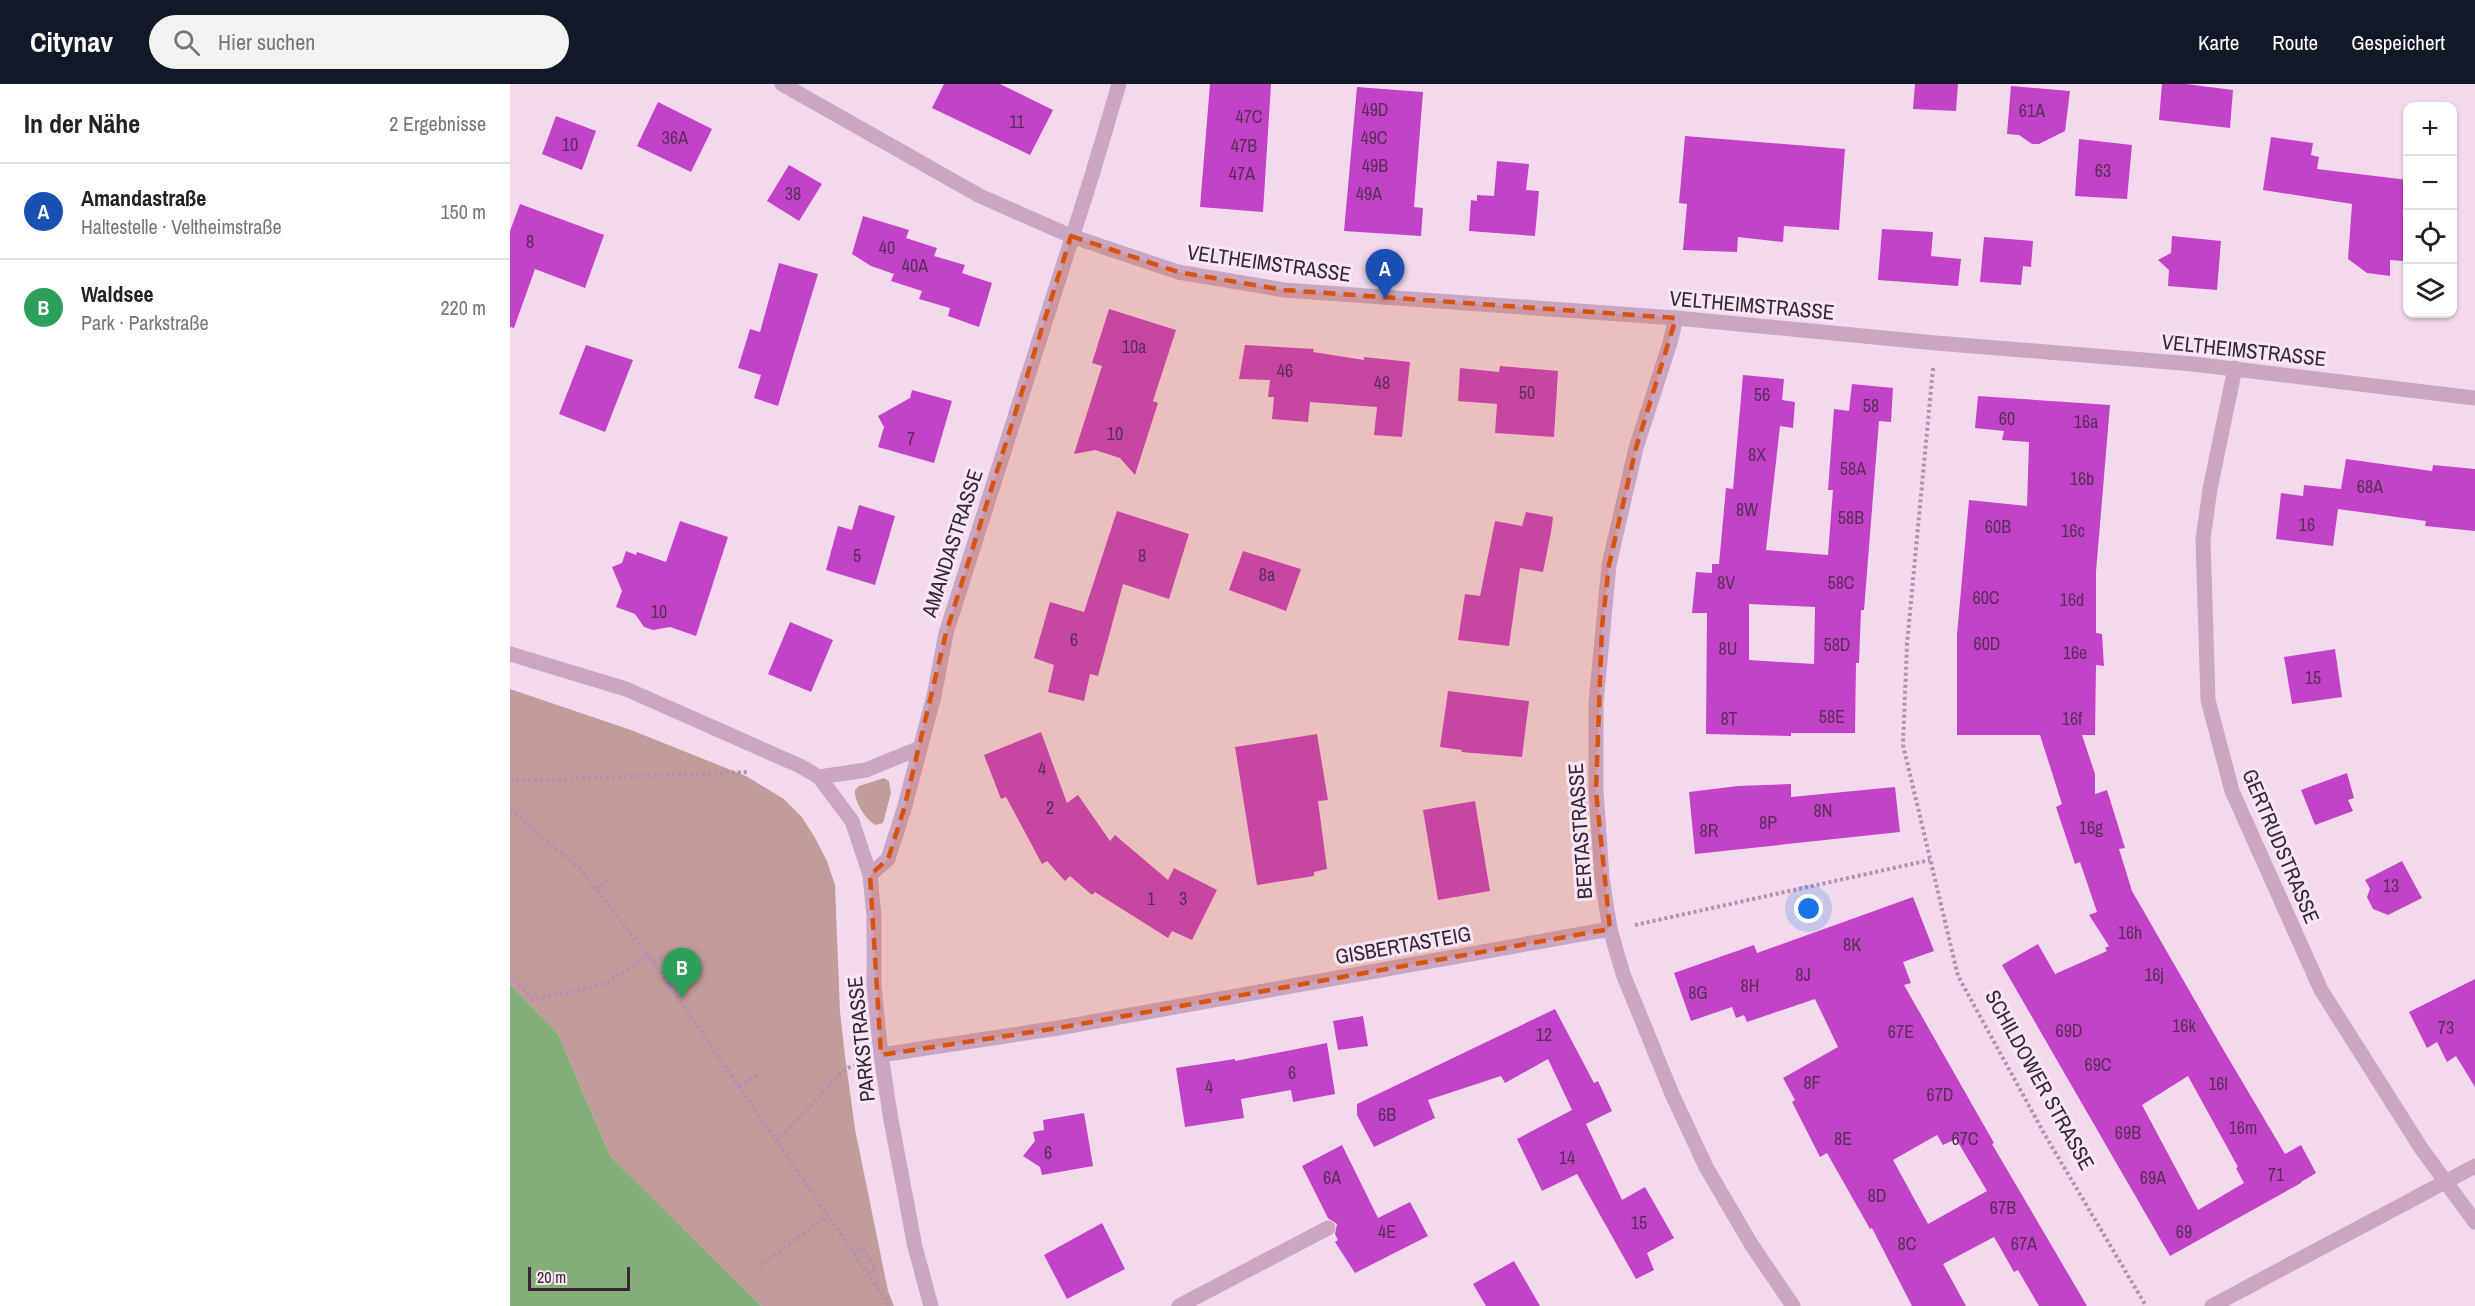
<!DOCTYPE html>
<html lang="de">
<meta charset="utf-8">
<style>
:root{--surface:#fff;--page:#f2f2f2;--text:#222;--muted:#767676;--line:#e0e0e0;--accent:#111827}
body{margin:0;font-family:"Archivo Narrow",sans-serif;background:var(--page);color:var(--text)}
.controls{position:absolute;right:18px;top:18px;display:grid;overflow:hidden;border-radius:12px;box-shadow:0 2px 4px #0004}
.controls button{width:54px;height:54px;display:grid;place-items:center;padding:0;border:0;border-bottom:2px solid var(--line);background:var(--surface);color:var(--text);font:30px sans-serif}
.scale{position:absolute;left:18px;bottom:15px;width:102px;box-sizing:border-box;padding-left:6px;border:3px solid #362735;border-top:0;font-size:16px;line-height:21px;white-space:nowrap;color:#362735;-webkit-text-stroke:4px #f9e6f4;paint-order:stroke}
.you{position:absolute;left:1299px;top:825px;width:21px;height:21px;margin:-15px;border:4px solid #fff;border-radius:50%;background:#1a73e8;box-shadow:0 0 0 9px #1a73e833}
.badge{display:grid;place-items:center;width:39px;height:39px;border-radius:50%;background:var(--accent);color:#fff;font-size:20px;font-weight:700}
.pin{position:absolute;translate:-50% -50px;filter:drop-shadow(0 2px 3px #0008)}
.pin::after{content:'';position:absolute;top:32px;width:21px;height:18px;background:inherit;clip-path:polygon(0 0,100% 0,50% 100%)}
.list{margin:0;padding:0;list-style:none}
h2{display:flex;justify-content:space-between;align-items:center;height:78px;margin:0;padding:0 24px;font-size:26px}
h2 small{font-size:20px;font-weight:400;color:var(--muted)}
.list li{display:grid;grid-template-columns:39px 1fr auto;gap:18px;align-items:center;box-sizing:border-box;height:96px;padding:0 24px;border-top:2px solid var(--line)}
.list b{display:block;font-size:22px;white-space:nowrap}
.list p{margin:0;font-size:20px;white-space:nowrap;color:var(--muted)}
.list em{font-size:20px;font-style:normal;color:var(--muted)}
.icon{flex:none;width:33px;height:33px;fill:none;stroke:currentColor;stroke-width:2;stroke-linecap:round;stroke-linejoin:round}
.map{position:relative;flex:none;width:1965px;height:1222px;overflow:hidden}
header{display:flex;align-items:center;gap:36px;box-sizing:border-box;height:84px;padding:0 30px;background:var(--accent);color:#fff}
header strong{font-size:28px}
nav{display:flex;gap:33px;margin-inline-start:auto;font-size:21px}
.search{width:420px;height:54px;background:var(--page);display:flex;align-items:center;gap:15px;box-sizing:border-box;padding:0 21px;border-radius:33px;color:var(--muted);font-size:22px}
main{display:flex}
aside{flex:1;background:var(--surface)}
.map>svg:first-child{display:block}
.green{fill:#c19c9a}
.water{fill:#85af79}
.building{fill:#c243c7;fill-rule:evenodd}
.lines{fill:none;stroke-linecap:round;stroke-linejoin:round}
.path{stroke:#b590b0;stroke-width:4;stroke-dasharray:3 3;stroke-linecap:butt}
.lane{stroke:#caa6c3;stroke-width:15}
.street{stroke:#caa6c3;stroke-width:15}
.marked{fill:#d65410;fill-opacity:0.2;stroke:#d65410;stroke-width:4.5;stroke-dasharray:12 8;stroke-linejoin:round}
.labels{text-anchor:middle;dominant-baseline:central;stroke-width:6;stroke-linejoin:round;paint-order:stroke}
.number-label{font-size:18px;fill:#592e5a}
.street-label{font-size:21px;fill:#362735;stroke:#f9e6f4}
</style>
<header>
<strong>Citynav</strong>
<div class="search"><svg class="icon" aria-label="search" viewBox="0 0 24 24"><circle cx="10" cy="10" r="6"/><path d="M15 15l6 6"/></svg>Hier suchen</div>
<nav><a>Karte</a><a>Route</a><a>Gespeichert</a></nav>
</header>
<main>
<aside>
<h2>In der Nähe<small>2 Ergebnisse</small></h2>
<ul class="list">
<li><span class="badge" style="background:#1a4fb4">A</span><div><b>Amandastraße</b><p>Haltestelle · Veltheimstraße</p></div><em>150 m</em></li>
<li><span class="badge" style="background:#2e9e5b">B</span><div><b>Waldsee</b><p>Park · Parkstraße</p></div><em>220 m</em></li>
</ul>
</aside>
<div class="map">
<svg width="1965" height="1222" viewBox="0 0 1965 1222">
<rect width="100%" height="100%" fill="#f2daec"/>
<path class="green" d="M0,605L121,646L236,692L274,715L291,732L304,752L317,777L325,801L330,928L335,972L345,1045L378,1207L384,1222H251L100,1072L48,950L0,900Z
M374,694L379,697L381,709L373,739L366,741C356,736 344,718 345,706L349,702Z"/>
<path class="water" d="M0,900L48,950L100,1072L251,1222H0Z"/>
<path class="building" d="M434,0H490L543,26L520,71L422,24Z
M700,0H761L753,128L690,123Z
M1405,0H1448L1446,27L1403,25Z
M1652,0H1676L1723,6L1720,44L1649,36Z
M1501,2L1560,7L1555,47L1529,60H1522L1509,51L1497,50Z
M847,3L913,8L904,123L913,124L911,152L834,147Z
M148,18L202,45L181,88L127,62Z
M46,32L86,47L72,86L32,70Z
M1175,52L1335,65L1329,146L1274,142L1273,158L1228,153L1227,168L1173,166L1177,120L1169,119Z
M1761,53L1803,59L1801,71L1809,73L1807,85L1898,96V142L1893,177L1880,176V192L1857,189L1838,175L1842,120L1753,106Z
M1569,55L1622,61L1617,115L1565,112Z
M987,77L1019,80L1016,106L1029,107L1025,152L959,147L961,116L967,117V111L984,112Z
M279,81L312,100L289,137L257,117Z
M10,120L94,151L75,204L25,185L4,244L0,243V147Z
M353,132L399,146L396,154L427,164L424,172L455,181L452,189L482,199L469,243L438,232L440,224L409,215L412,207L381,197L384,190L361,182L342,170Z
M1372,145L1423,148L1421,172L1451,175L1448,202L1368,196Z
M1662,152L1711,157L1707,206L1658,202L1659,186L1648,176L1661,169Z
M1474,153L1523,157L1521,183L1513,182L1511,201L1470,198Z
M269,179L308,190L268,322L244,314L251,291L228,284L240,245L250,248Z
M599,225L666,246L643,317L648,319L625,391L610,374L585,366L564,370L592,282L582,279Z
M76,261L123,276L95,348L49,330Z
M735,261L804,265L803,268L854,276V273L900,278L892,353L864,351L867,323L800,318L798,338L762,335L764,313H758L760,296L729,295Z
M990,282L1048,287L1044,353L985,349L987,320L948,317L950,284L989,288Z
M1233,291L1274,295L1272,316L1285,318L1283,344L1270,342L1256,466L1318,471L1323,406H1318L1324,325L1339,327L1342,300L1383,304L1381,338L1369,337L1354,526H1351L1349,579H1346L1345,649H1281V652L1196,650L1197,529H1182L1186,488L1202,489V480H1209L1216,404L1223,405ZM1239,520L1305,523L1304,580L1239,576Z
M402,306L442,317L424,379L368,363L374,343L368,332L400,314Z
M1468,312L1600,321L1586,488V549L1592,550L1594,582L1586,581L1585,651H1572L1585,690V710L1597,706L1615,764L1609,765L1622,807L1710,960L1775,1070L1791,1061L1806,1089L1791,1098V1099L1660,1172L1492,881L1528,860L1545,890L1597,867L1595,864L1599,862L1579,831L1587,828L1570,778L1565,780L1546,723L1552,720L1530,651H1447V551L1459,416L1517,422L1519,358L1492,356L1494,347L1465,344ZM1678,992L1728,1083L1726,1084L1734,1099L1688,1126L1632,1021Z
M1836,375L1922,387L1923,381L1965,385V447L1915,442L1916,437L1828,425L1823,462L1766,455L1771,409L1793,412L1794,401L1831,405Z
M349,421L385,432L365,501L316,486L328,442L342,446Z
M607,427L679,450L659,515L613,500L588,592L580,590L574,617L538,608L544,581L524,574L540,518L574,528Z
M1016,428L1043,433L1041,448L1033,488L1010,484L999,562L948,556L955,510L970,512L985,437L1012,442Z
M170,437L218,453L186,552L160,543L143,546L134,543L125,530L106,523L112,507L102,483L112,479L116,467L126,471L127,468L156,478Z
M733,467L791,485L776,527L719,506Z
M280,538L323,556L301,608L258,590Z
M1825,565L1832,613L1782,620L1774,573Z
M938,607L1019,617L1012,673L951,668L952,666L930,663Z
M531,648L557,719L568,711L600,757L605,751L658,796L664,784L707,806L682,856L662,847L658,854L585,808L582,811L560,792L555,797L537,777L532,780L496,713L491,715L474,671Z
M807,650L818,716L808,717L817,785L804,788V792L747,801L725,663Z
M1837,689L1844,714L1838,716L1843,727L1805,741L1791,706Z
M1281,700V713L1385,703L1390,748L1185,770L1179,708L1228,702Z
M965,717L980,807L928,816L913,726Z
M1892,777L1912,814L1878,831L1863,825L1857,813L1860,805L1855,796Z
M1403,813L1424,867L1393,878L1401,899L1394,901L1484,1059L1482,1060L1577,1222H1529L1508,1186L1504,1188L1484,1153L1433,1180L1456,1222H1402L1362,1144L1360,1145L1317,1069L1310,1073L1282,1018L1285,1016L1273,994L1328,963L1305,915L1237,938L1234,931L1226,934L1222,923L1181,937L1164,889L1244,861L1247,869ZM1427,1051L1433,1061L1446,1055L1477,1107L1418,1140L1383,1076Z
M1965,895V1003L1946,972L1937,978L1927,958L1917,964L1899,928Z
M1045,925L1084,999L1088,997L1102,1027L1076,1040L1112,1116L1135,1103L1164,1154L1137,1169L1144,1186L1126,1195L1067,1090L1032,1107L1007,1055L1062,1026L1038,975L995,999L991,992L918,1016L925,1034L864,1063L847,1031V1020Z
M853,932L858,962L828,966L823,937Z
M817,959L825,1010L783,1018L781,1006L731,1015L734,1034L675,1043L666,984L725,975V977Z
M574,1029L583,1082L532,1091L530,1083L513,1072L525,1057L523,1048L534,1046L533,1036Z
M832,1061L868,1134L900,1118L918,1152L845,1189L825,1158L828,1156L825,1150L827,1140L818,1134L792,1082Z
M592,1139L615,1185L557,1215L534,1171Z
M1004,1177L1030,1222H976L963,1200Z"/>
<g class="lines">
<path class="path" d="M1423,284L1397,560L1393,661L1448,892L1535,1051L1636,1222
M0,697L238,688
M0,725L70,785L144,879L380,1222
M86,805L100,795
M1125,841L1420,776
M144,879L167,866
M0,892L23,915L93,901L139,872
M159,901L179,888
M229,1002L250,990
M267,1057L335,985L348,980
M343,1168L351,1163L366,1184L358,1189
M249,1182L318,1132"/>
<path class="lane" d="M669,1222L818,1144"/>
<path class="street" d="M272,0L470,112L561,152L668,188L774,206L1166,234L1426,259L1683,280L1965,314
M1166,234L1160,259L1126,364L1099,481L1086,619V707L1092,794L1100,845L1113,890L1162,1010L1196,1083L1241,1160L1283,1222
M1725,284L1700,405L1693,455L1698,616L1722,707L1811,906L1911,1064L1965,1138
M0,570L116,605L290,682L309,693L342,737L360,791L364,833V902L371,971L381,1036L405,1163L421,1222
M309,693L356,686L410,664
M360,791L378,775L394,725L424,612L436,549L583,88L609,0
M371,971L548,944L1100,845
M1702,1222L1965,1082"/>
</g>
<path class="marked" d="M561,152L668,188L774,206L1166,234L1126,364L1099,481L1092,543L1086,707L1100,845L548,944L371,971L360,791L378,775L394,725L436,549Z"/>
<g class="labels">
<g class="number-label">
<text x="865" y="25">49D</text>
<text x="1522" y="26">61A</text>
<text x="739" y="32">47C</text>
<text x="507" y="37">11</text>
<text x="165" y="53">36A</text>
<text x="864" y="53">49C</text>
<text x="60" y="60">10</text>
<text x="734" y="61">47B</text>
<text x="865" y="81">49B</text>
<text x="1593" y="86">63</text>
<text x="732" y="89">47A</text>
<text x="283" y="109">38</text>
<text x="859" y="109">49A</text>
<text x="20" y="157">8</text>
<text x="377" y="163">40</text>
<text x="405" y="181">40A</text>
<text x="624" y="262">10a</text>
<text x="775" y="286">46</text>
<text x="872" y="298">48</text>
<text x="1017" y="308">50</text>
<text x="1252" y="310">56</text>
<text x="1361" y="321">58</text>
<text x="1497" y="334">60</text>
<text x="1576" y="337">16a</text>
<text x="605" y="349">10</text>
<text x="401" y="354">7</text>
<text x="1247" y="370">8X</text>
<text x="1343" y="384">58A</text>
<text x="1572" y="394">16b</text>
<text x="1860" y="402">68A</text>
<text x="1237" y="425">8W</text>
<text x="1341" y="433">58B</text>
<text x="1797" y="440">16</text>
<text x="1488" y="442">60B</text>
<text x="1563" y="446">16c</text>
<text x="347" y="471">5</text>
<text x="632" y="471">8</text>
<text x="757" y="490">8a</text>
<text x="1216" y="498">8V</text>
<text x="1331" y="498">58C</text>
<text x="1476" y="513">60C</text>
<text x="1562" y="515">16d</text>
<text x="149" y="527">10</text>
<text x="564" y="555">6</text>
<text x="1477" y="559">60D</text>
<text x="1327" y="560">58D</text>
<text x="1218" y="564">8U</text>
<text x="1565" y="568">16e</text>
<text x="1803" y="593">15</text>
<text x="1322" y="632">58E</text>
<text x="1219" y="634">8T</text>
<text x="1562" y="634">16f</text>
<text x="532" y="684">4</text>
<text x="540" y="723">2</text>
<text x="1313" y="726">8N</text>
<text x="1258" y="738">8P</text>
<text x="1581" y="743">16g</text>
<text x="1199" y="746">8R</text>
<text x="1881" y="801">13</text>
<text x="641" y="814">1</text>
<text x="673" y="814">3</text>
<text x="1620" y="848">16h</text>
<text x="1342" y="860">8K</text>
<text x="1293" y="890">8J</text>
<text x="1644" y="890">16j</text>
<text x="1240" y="901">8H</text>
<text x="1188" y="908">8G</text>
<text x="1674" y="941">16k</text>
<text x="1936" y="943">73</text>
<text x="1559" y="946">69D</text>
<text x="1391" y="947">67E</text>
<text x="1034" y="950">12</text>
<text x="1588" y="980">69C</text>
<text x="782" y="988">6</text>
<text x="1302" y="998">8F</text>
<text x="1708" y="999">16l</text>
<text x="699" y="1002">4</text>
<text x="1430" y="1010">67D</text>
<text x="877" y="1030">6B</text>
<text x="1733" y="1043">16m</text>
<text x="1618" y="1048">69B</text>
<text x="1333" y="1054">8E</text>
<text x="1455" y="1054">67C</text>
<text x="538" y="1068">6</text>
<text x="1057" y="1073">14</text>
<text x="1766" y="1090">71</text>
<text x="822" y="1093">6A</text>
<text x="1643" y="1093">69A</text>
<text x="1367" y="1111">8D</text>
<text x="1493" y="1123">67B</text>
<text x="1129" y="1138">15</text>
<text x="877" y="1147">4E</text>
<text x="1674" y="1147">69</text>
<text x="1397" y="1159">8C</text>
<text x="1514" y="1159">67A</text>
</g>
<g class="street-label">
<text transform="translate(759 179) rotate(8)">VELTHEIMSTRASSE</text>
<text transform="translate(1242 221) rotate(5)">VELTHEIMSTRASSE</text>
<text transform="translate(1734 266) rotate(6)">VELTHEIMSTRASSE</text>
<text transform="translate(442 459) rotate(-72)">AMANDASTRASSE</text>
<text transform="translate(1070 747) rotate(-94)">BERTASTRASSE</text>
<text transform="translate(1771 762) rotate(67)">GERTRUDSTRASSE</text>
<text transform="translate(893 861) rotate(-10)">GISBERTASTEIG</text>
<text transform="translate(351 955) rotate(-96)">PARKSTRASSE</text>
<text transform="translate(1530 996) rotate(61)">SCHILDOWER STRASSE</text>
</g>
</g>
</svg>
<div class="controls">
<button>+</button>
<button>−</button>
<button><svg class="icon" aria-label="locate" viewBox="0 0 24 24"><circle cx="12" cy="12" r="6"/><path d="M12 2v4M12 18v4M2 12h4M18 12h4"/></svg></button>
<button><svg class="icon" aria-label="layers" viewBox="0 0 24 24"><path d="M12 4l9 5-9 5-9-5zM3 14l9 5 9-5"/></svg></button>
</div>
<div class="scale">20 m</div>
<div class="you"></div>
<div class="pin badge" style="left:875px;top:215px;background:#1a4fb4">A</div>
<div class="pin badge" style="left:172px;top:914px;background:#2e9e5b">B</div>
</div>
</main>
